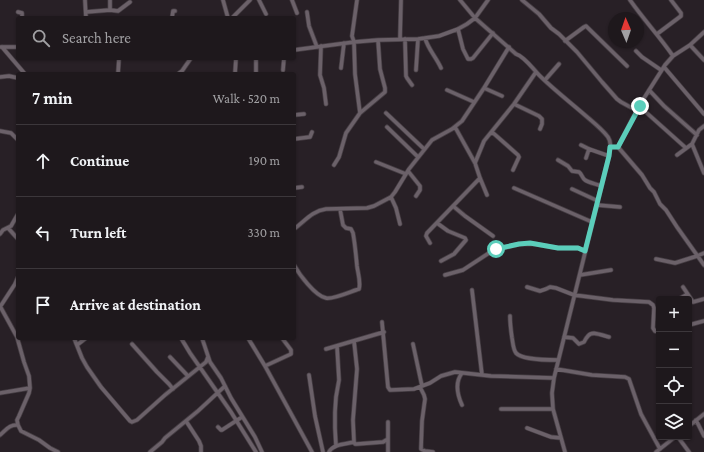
<!DOCTYPE html>
<meta charset="utf-8">
<style>
:root{--surface:#1e181c;--page:#2b2529;--text:#f1f3f6;--muted:#a1a0a3;--line:#3c373b}
body{margin:0;font-family:"Crimson Pro",serif;background:var(--page);color:var(--text)}
.controls{position:absolute;right:12px;bottom:12px;display:grid;overflow:hidden;border-radius:4px;box-shadow:0 1px 3px #0004}
.controls button{width:36px;height:36px;display:grid;place-items:center;padding:0;border:0;border-bottom:1px solid var(--line);background:var(--surface);color:var(--text);font:20px sans-serif}
.compass{position:absolute;left:608px;top:12px;width:36px;height:36px;border-radius:50%;background:var(--surface);box-shadow:0 1px 3px #0004;rotate:358deg}
.stop{position:absolute;width:12px;height:12px;margin:-9px;border:3px solid #5bcebb;border-radius:50%;background:#fff}
.stop.end{background:#5bcebb;border-color:#fff;box-shadow:0 1px 4px #0008}
.list{margin:0;padding:0;list-style:none}
h2{display:flex;justify-content:space-between;align-items:center;height:52px;margin:0;padding:0 16px;font-size:17px}
h2 small{font-size:13px;font-weight:400;color:var(--muted)}
.list li{display:grid;grid-template-columns:26px 1fr auto;gap:12px;align-items:center;box-sizing:border-box;height:72px;padding:0 16px;border-top:1px solid var(--line)}
.list b{display:block;font-size:15px;white-space:nowrap}
.list em{font-size:13px;font-style:normal;color:var(--muted)}
.icon{flex:none;width:22px;height:22px;fill:none;stroke:currentColor;stroke-width:2;stroke-linecap:round;stroke-linejoin:round}
.map{position:relative;flex:none;width:704px;height:452px;overflow:hidden}
.search{position:absolute;background:var(--surface);box-shadow:0 1px 3px #0004;left:16px;top:16px;width:280px;height:44px;display:flex;align-items:center;gap:10px;box-sizing:border-box;padding:0 14px;border-radius:4px;color:var(--muted);font-size:15px}
.panel{position:absolute;background:var(--surface);box-shadow:0 1px 3px #0004;left:16px;top:72px;width:280px;height:268px;border-radius:4px}
.map>svg:first-child{display:block}
.lines{fill:none;stroke-linecap:round;stroke-linejoin:round}
.street-casing{stroke:#463e44;stroke-width:5}
.street{stroke:#6b6169;stroke-width:3.5}
.route{stroke:#5bcebb;stroke-width:5}
</style>
<div class="map">
<svg width="704" height="452" viewBox="0 0 704 452">
<rect width="100%" height="100%" fill="#282026"/>
<g class="lines">
<defs>
<path id="street" d="M85,0L86,18
M223,0L228,18
M259,0L266,14
M292,0L297,13
M357,0L352,36L354,42L355,74L360,113
M460,0L475,18L516,54C525,57 532,68 539,75C553,89 570,102 586,116C593,122 602,129 608,137C612,143 610,149 609,156L554,378L552,393L553,409L565,452
M522,0L539,14L551,28L559,34L577,52L602,82L617,99L621,102L632,108L639,106
M630,0C644,20 660,37 673,56
M110,10V0
M18,12L22,13V18
M86,12L110,10L118,11L130,2
M307,12L309,26L317,47
M172,18L173,11H175
M232,18L250,0
M458,29L463,49L468,59H471L473,58L493,33
M657,34L681,16V13L671,0
M425,38C428,49 436,57 441,68
M400,39L401,0
M405,39L406,76L407,78L412,85
M565,41L584,27L586,26L587,27L627,66
M690,45L704,60
M321,46L320,75L324,88L326,104
M1,47H18
M2,47L25,74
M294,50L354,42L378,40L418,39L439,36L458,29L467,24L475,18L488,0
M636,51L642,57L661,70
M664,67L704,114
M341,68L344,43
M283,70L284,58
M416,70L418,39
M118,74L119,58
M178,74L182,71L191,58
M235,74L236,58
M256,74V58
M0,77L9,76L18,78
M545,80L559,64
M484,88L502,96
M447,90L474,102
M649,90L664,106L697,135
M514,104L539,116L542,119V124L540,129
M639,106L686,148
M386,113L424,149
M294,115L304,114
M387,127L418,157
M455,127L475,163L480,178L487,195
M0,131L11,133L18,140
M492,132L518,155L519,157L513,170
M294,139L310,137L312,132
M692,144L704,173
M581,145L589,149L609,156
M610,147H618L642,175L650,188L654,192L660,204L666,210L677,227L704,265
M618,147L639,106L665,65L673,56L690,45L704,32
M677,155L692,144L699,130L704,126
M586,158L589,149
M558,160L568,166L572,171L579,172C582,174 582,178 585,180C589,183 597,184 601,186
M376,162L406,174
M475,163L484,141L514,104L536,72
M334,165L339,157L346,133L360,113L385,92V88L380,69L378,40
M408,171L420,186V190L416,196
M294,188L302,187
M514,188L592,222
M572,189L598,201
M391,197L396,208L400,224
M597,205L620,207
M453,206L465,216L493,236
M437,223L448,231L465,238L466,240L454,254L441,261
M8,228L18,239
M294,229C305,221 312,211 326,209L367,208L374,206L391,197L395,192L409,169L432,140L452,129L462,121L484,88L509,47
M0,234L3,230L11,226L18,214
M430,243L426,236L427,233L480,178
M656,259L675,263L697,256L704,253
M294,265C299,274 315,296 326,298C332,300 352,291 359,289C361,282 358,274 357,266C356,255 355,244 353,233L351,229L346,228L343,225L340,209
M445,275L463,270L492,251L519,244H535L558,248H578L585,251
M580,275L611,270
M527,287L540,291L546,289L550,287L556,288L574,295L613,300L649,302L653,305L654,308L653,328L655,331L659,332
M683,287L693,302L704,299
M472,290L482,375
M679,299L686,295L688,296
M0,306L17,337L24,362L29,376L30,388L29,393L19,416L17,420L18,425L21,431L39,440L50,448L58,452
M0,307L15,284L18,277
M510,316C510,324 511,331 512,338C513,343 513,349 516,353C522,360 549,360 558,360
M382,322L388,387L390,390L414,389L430,383L441,376L455,372L491,376L554,378
M689,325L704,321
M564,337L573,338L579,344L584,342C585,340 586,338 588,336C593,330 603,336 609,337
M74,338L82,358L87,367L101,387L130,421L132,422L137,420L165,395L206,362L208,357
M181,338L190,353L231,412L256,452
M202,338L210,362L221,378L231,398L255,437L262,452
M248,338L265,366L312,452
M354,341L357,369L353,420L354,442L355,444H357L383,442L388,439
M132,344L157,372L169,384L173,389
M413,344L422,386
M77,345L86,338
M326,349L384,332
M170,357L188,376
M265,366L291,354V350L282,338
M556,369L592,375L625,377L629,379L641,414L660,449
M462,373C455,382 457,394 462,405
M309,375L315,416L323,452
M420,387L424,395L425,399L422,421L421,449L425,451L433,452
M0,393L30,388
M501,409H553
M696,420L704,436
M186,421L199,441L201,446V452
M388,422V452
M689,426L704,414
M218,427L221,430H222L242,417
M527,428L551,437L561,438
M0,435C6,430 10,424 18,425
M678,437L689,452
M336,446L335,428V412L336,397L339,380L337,346
M150,452L162,442L165,438L198,411L225,386
M329,452C333,444 346,444 354,442
M656,452L675,437"/>
</defs>
<use href="#street" class="street-casing"/>
<use href="#street" class="street"/>
</g>
<g class="lines">
<path class="route" d="M496,249L519,244L530,243L558,248H578L585,251L609,156L610,147H618L640,106"/>
</g>
</svg>
<div class="controls">
<button>+</button>
<button>−</button>
<button><svg class="icon" aria-label="locate" viewBox="0 0 24 24"><circle cx="12" cy="12" r="6"/><path d="M12 2v4M12 18v4M2 12h4M18 12h4"/></svg></button>
<button><svg class="icon" aria-label="layers" viewBox="0 0 24 24"><path d="M12 4l9 5-9 5-9-5zM3 14l9 5 9-5"/></svg></button>
</div>
<svg class="compass" viewBox="-18 -18 36 36"><path d="M0-13l5 13h-10z" fill="#e53935"/><path d="M0 13l5-13h-10z" fill="#a1a0a3"/></svg>
<div class="stop" style="left:496px;top:249px"></div>
<div class="stop end" style="left:640px;top:106px"></div>
<div class="search"><svg class="icon" aria-label="search" viewBox="0 0 24 24"><circle cx="10" cy="10" r="6"/><path d="M15 15l6 6"/></svg>Search here</div>
<section class="panel">
<h2>7 min<small>Walk · 520 m</small></h2>
<ul class="list">
<li><svg class="icon" aria-label="ahead" viewBox="0 0 24 24"><path d="M12 20V5M6 11l6-6 6 6"/></svg><div><b>Continue</b></div><em>190 m</em></li>
<li><svg class="icon" aria-label="left" viewBox="0 0 24 24"><path d="M17 20v-9H6M10 6l-5 5 5 5"/></svg><div><b>Turn left</b></div><em>330 m</em></li>
<li><svg class="icon" aria-label="arrive" viewBox="0 0 24 24"><path d="M6 21V4h12l-3 4 3 4H6"/></svg><div><b>Arrive at destination</b></div></li>
</ul>
</section>
</div>
